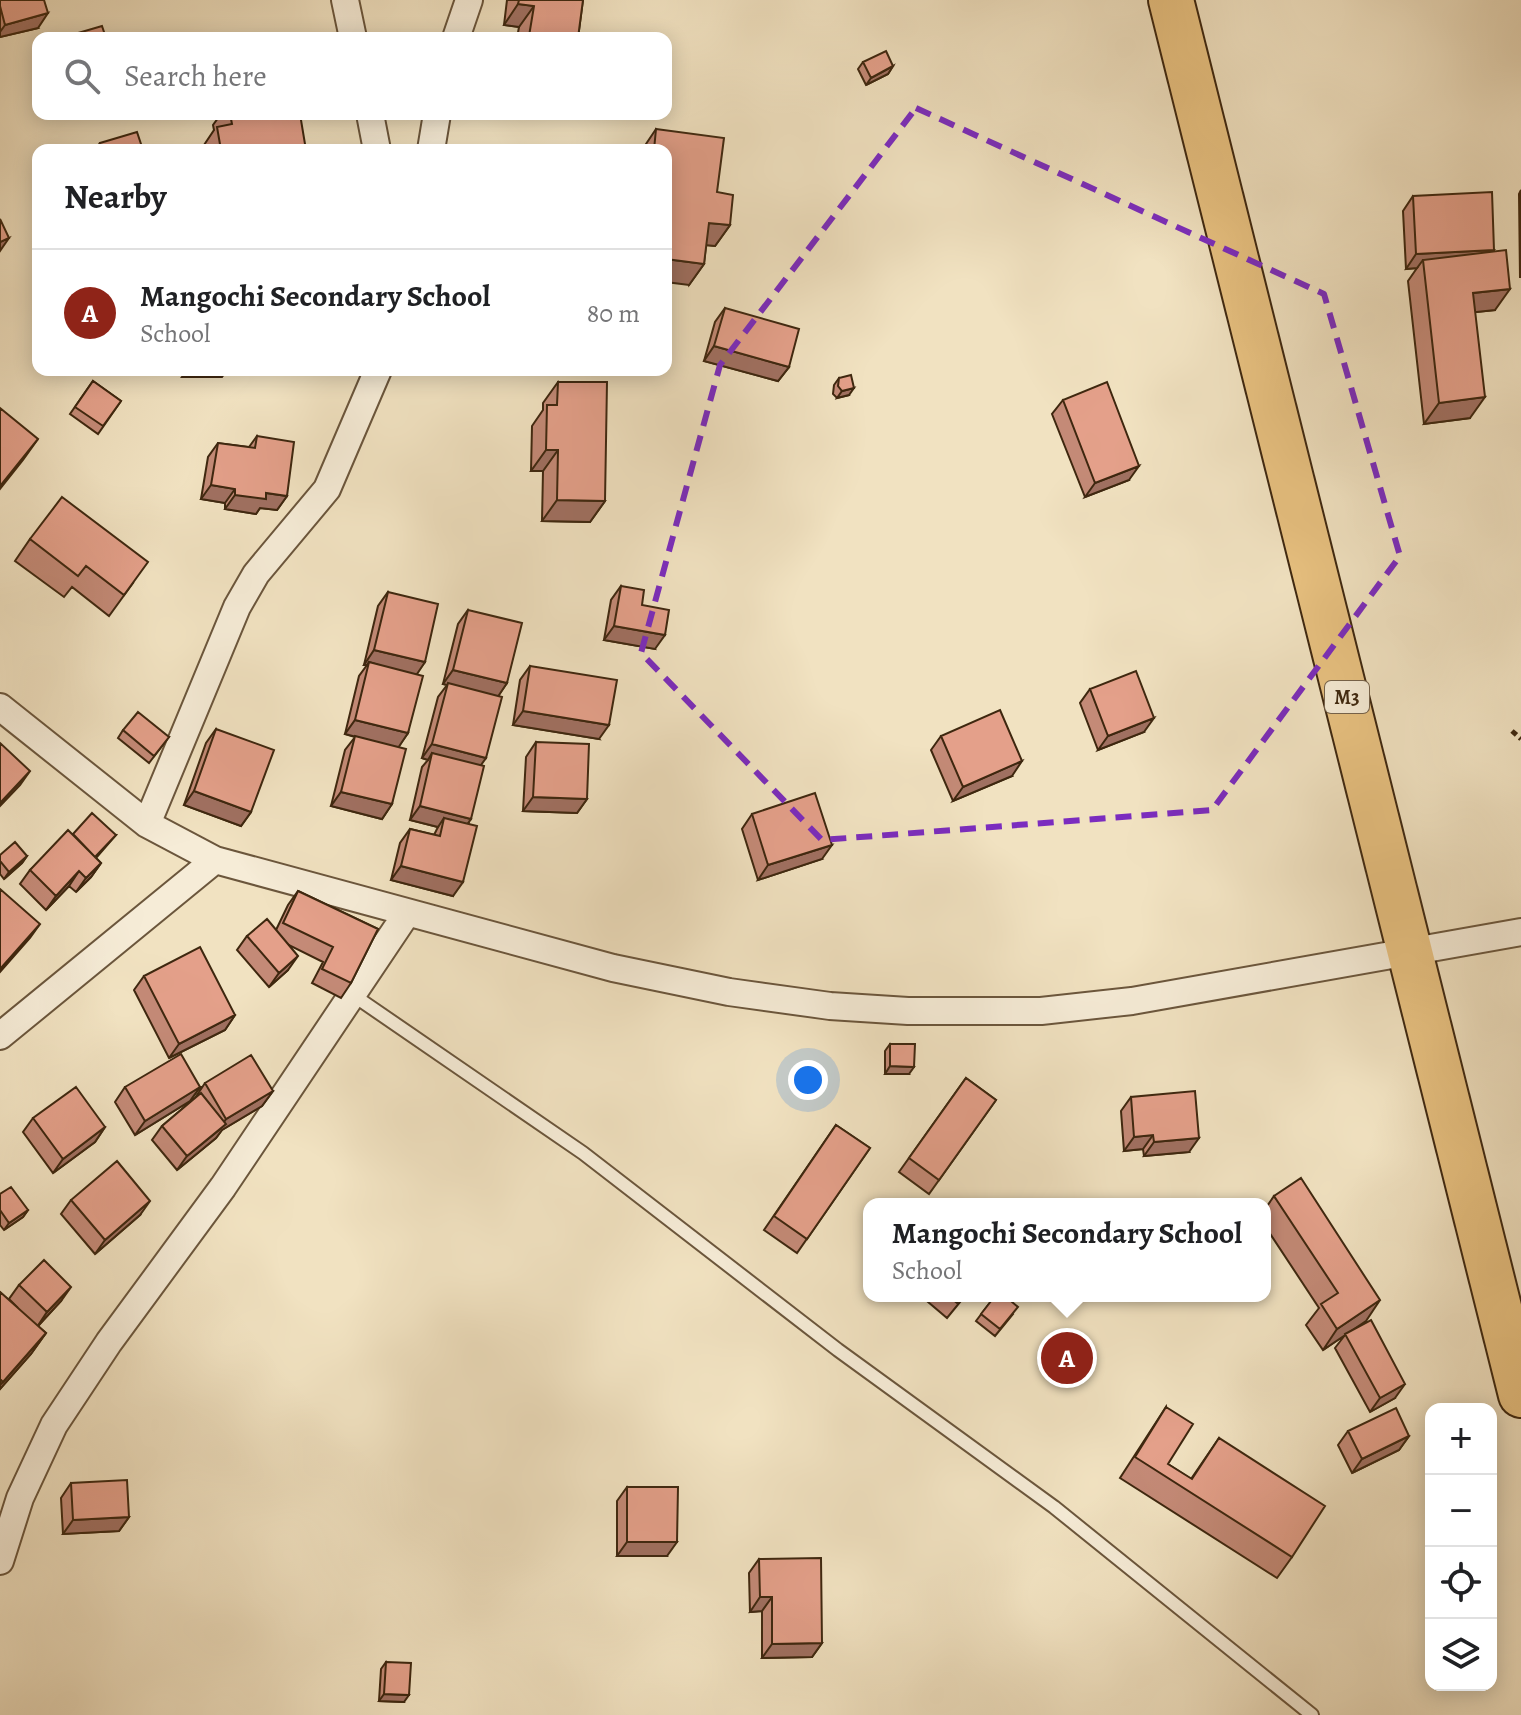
<!DOCTYPE html>
<meta charset="utf-8">
<style>
:root{--surface:#fff;--page:#f6f6f6;--text:#202124;--muted:#757577;--line:#e0e0e0;--accent:#8f2418}
body{margin:0;font-family:Alegreya,serif;background:var(--page);color:var(--text)}
.controls{position:absolute;right:24px;bottom:24px;display:grid;overflow:hidden;border-radius:16px;box-shadow:0 4px 20px #0003}
.controls button{width:72px;height:72px;display:grid;place-items:center;padding:0;border:0;border-bottom:2px solid var(--line);background:var(--surface);color:var(--text);font:40px sans-serif}
.you{position:absolute;left:808px;top:1080px;width:28px;height:28px;margin:-20px;border:6px solid #fff;border-radius:50%;background:#1a73e8;box-shadow:0 0 0 12px #1a73e833}
.badge{display:grid;place-items:center;width:52px;height:52px;border-radius:50%;background:var(--accent);color:#fff;font-size:26px;font-weight:700}
.pin{position:absolute;translate:-50% -50%;border:4px solid #fff;box-shadow:0 2px 8px #0006}
.popup{position:absolute;left:863px;top:1198px;width:408px;height:104px;box-sizing:border-box;display:grid;place-content:center;border-radius:16px;background:var(--surface);filter:drop-shadow(0 2px 6px #0005);font-size:26px;white-space:nowrap;color:var(--muted)}
.popup b{font-size:30px;color:var(--text)}
.popup::after{content:'';position:absolute;left:50%;top:100%;margin-left:-16px;border:16px solid transparent;border-top-color:var(--surface)}
.list{margin:0;padding:0;list-style:none}
h2{display:flex;justify-content:space-between;align-items:center;height:104px;margin:0;padding:0 32px;font-size:34px}
h2 small{font-size:26px;font-weight:400;color:var(--muted)}
.list li{display:grid;grid-template-columns:52px 1fr auto;gap:24px;align-items:center;box-sizing:border-box;height:128px;padding:0 32px;border-top:2px solid var(--line)}
.list b{display:block;font-size:30px;white-space:nowrap}
.list p{margin:0;font-size:26px;white-space:nowrap;color:var(--muted)}
.list em{font-size:26px;font-style:normal;color:var(--muted)}
.icon{flex:none;width:44px;height:44px;fill:none;stroke:currentColor;stroke-width:2;stroke-linecap:round;stroke-linejoin:round}
.map{position:relative;flex:none;width:1521px;height:1715px;overflow:hidden}
.search{position:absolute;background:var(--surface);box-shadow:0 4px 20px #0003;left:32px;top:32px;width:640px;height:88px;display:flex;align-items:center;gap:20px;box-sizing:border-box;padding:0 28px;border-radius:16px;color:var(--muted);font-size:30px}
.panel{position:absolute;background:var(--surface);box-shadow:0 4px 20px #0003;left:32px;top:144px;width:640px;height:232px;border-radius:16px}
.map>svg:first-child{display:block}
.lines{fill:none;stroke-linecap:round;stroke-linejoin:round}
.lane-casing{stroke:#6b563c;stroke-width:16}
.street-casing{stroke:#6b563c;stroke-width:30}
.highway-casing{stroke:#3e270f;stroke-width:48}
.path{stroke:#3e270f;stroke-width:5;stroke-dasharray:6 4;stroke-linecap:butt}
.lane{stroke:#f6ecd7;stroke-width:12}
.street{stroke:#f6ecd7;stroke-width:26}
.highway{stroke:#e8c180;stroke-width:44}
.wall{fill:#c48a77;stroke:#3e270f;stroke-width:2}
.shaded-wall{fill:#a07061;stroke:#3e270f;stroke-width:2}
.building{fill:#e4a08a;stroke:#3e270f;stroke-width:2}
.marked{fill:none;stroke:#7b2cbf;stroke-width:6;stroke-dasharray:16 10;stroke-linejoin:round}
.labels{text-anchor:middle;dominant-baseline:central;stroke-width:6;stroke-linejoin:round;paint-order:stroke}
.shield{fill:#f6ecd7;stroke:#75624b;stroke-width:2}
.shield-label{font-size:20px;font-weight:bold;fill:#3e270f}
</style>
<div class="map">
<svg width="1521" height="1715" viewBox="0 0 1521 1715">
<rect width="100%" height="100%" fill="#f1e2c1"/>
<filter id="stains"><feTurbulence type="fractalNoise" baseFrequency=".0025" numOctaves="4"/><feColorMatrix values="0 0 0 0 .2 0 0 0 0 .09 0 0 0 0 .02 0 0 0 .5 -.17"/></filter>
<radialGradient id="worn" r=".72"><stop offset=".6" stop-color="#630" stop-opacity="0"/><stop offset="1" stop-color="#630" stop-opacity=".3"/></radialGradient>
<g class="lines">
<defs>
<path id="lane" d="M353,995L583,1153L838,1350L1054,1507L1312,1715"/>
<path id="street" d="M345,0L353,38
M456,38L469,0
M370,114L377,150
M431,150L437,114
M0,707L147,824L215,860L613,968L729,992L830,1006L908,1011H1041L1132,1001L1521,932
M147,824L237,607L256,574L327,489L378,370
M0,1036L215,860
M0,1561L20,1498L54,1425L109,1342L223,1187L407,913"/>
<path id="highway" d="M1171,0L1521,1395"/>
</defs>
<use href="#lane" class="lane-casing"/>
<use href="#street" class="street-casing"/>
<use href="#highway" class="highway-casing"/>
<path class="path" d="M1512,731L1521,739"/>
<use href="#lane" class="lane"/>
<use href="#street" class="street"/>
<use href="#highway" class="highway"/>
</g>
<path class="wall" d="M0,0L38,28L0,37Z
M507,0H583L578,38H517L519,27L504,25Z
M863,62L893,66L888,74L866,85L858,69Z
M221,114H266L306,150H202V148L214,130L213,125Z
M656,129L717,192L730,225L715,246L706,245L704,264L689,285L666,150H642Z
M100,143L143,150H94Z
M1521,190V277H1520L1519,194Z
M1413,196L1494,250L1493,252L1495,310L1475,312L1470,418L1424,424L1408,281L1417,268L1406,269L1403,211Z
M725,308L789,367L778,381L704,361L715,322Z
M839,378L849,395L837,398L833,394L834,385Z
M93,381L121,401L98,434L70,414Z
M558,382L605,501L590,522L542,521L543,471H531L532,426L543,410V403Z
M1063,400L1129,480L1085,497L1052,414Z
M257,436L287,496L277,510L260,508L256,514L225,509V503L201,499L208,457L218,443L249,447Z
M30,539L133,583L109,616L72,587L64,597L15,561Z
M621,586L655,649L604,640L611,600Z
M388,592L425,662L416,674L408,733L398,747L392,804L382,819L331,806L345,750L355,737L345,734L359,676L367,665H364L378,606Z
M468,610L507,683L498,696L481,765L453,896L391,880L400,843L410,829L434,835L438,827L410,820L422,767L428,760L422,758L438,697L447,685L443,684L458,624Z
M530,666L599,739L513,725L520,680Z
M1090,689L1144,732L1098,750L1080,703Z
M216,729L251,812L241,826L184,805L206,743Z
M123,730L169,737L149,763L118,738Z
M941,736L1012,776L953,801L931,750Z
M536,742L587,799L577,813L523,811L526,757Z
M752,814L822,859L758,880L742,829Z
M73,834L116,835L96,858L101,863L91,877L76,892L69,886L46,910L20,884L30,870Z
M0,855L27,856L22,863L4,879L0,874Z
M298,891L378,929L351,983L341,998L312,983L323,962L289,945L288,970L269,987L237,950L247,936L276,930L288,905Z
M144,976L235,1015L225,1030L169,1058L134,990Z
M890,1044L909,1074H885V1051Z
M966,1078L996,1100L929,1194L899,1172Z
M205,1083L273,1091L262,1106L222,1130L216,1138L177,1170L152,1140L162,1126L195,1098Z
M125,1087H200L190,1101L135,1135L115,1102Z
M1131,1097L1189,1152L1144,1156L1143,1149L1124,1151L1121,1111Z
M33,1118L105,1127L95,1142L53,1173L23,1132Z
M836,1125L870,1148L797,1253L764,1230Z
M0,1194L28,1210L23,1217L4,1230L0,1225Z
M1274,1196L1366,1321L1348,1333L1395,1398L1370,1412L1335,1348L1345,1335L1323,1350L1306,1325L1319,1308L1265,1226V1209Z
M71,1200L140,1215L95,1254L61,1214Z
M19,1285L61,1301L38,1326L46,1333L31,1354L0,1389V1292L18,1308L9,1299Z
M921,1296H965L947,1318Z
M995,1296L1013,1314L995,1336L976,1321Z
M1166,1407L1168,1464L1191,1479L1219,1438L1292,1557L1277,1578L1120,1478Z
M1348,1431L1409,1436L1399,1450L1352,1473L1338,1445Z
M71,1483L129,1517L119,1531L63,1534L61,1498Z
M627,1487L667,1556H617V1501Z
M759,1559L822,1643L812,1657L762,1658V1611L750,1612L749,1573Z
M386,1662L404,1702L379,1701L381,1669Z"/>
<path class="shaded-wall" d="M518,4L534,6L519,27L504,25Z
M48,13L38,28L0,37V32L5,25Z
M893,66L888,74L866,85L871,78Z
M709,223L730,225L715,246L694,244Z
M9,238L0,251V242Z
M1494,250L1484,265L1423,260L1417,268L1406,269L1416,254Z
M666,259L704,264L689,285L666,282Z
M1510,289L1495,310L1458,314L1473,293Z
M714,346L789,367L778,381L704,361Z
M187,370H231H227L222,377H182Z
M854,388L849,395L837,398L842,391Z
M1485,397L1470,418L1424,424L1439,403Z
M38,439L23,460L0,489V486Z
M546,450H558L543,471H531Z
M1139,466L1129,480L1085,497L1095,483Z
M211,485L235,489L225,503L201,499Z
M266,493L287,496L277,510L260,508L256,514L225,509L235,495Z
M557,500L605,501L590,522L542,521Z
M614,626L665,635L655,649L604,640Z
M374,650L425,662L415,677L369,662L367,665H364Z
M453,670L507,683L497,698L443,684Z
M523,711L609,725L599,739L513,725Z
M1154,718L1144,732L1098,750L1108,736Z
M355,720L408,733L398,748L345,734Z
M432,744L486,758L476,772L432,753L428,760L422,758Z
M1022,761L1012,776L953,801L963,787Z
M30,771L20,785L0,806V803Z
M194,791L251,812L241,826L184,805Z
M341,792L392,804L382,819L331,806Z
M533,797L587,799L577,813L523,811Z
M420,806L471,819L461,833L444,818L438,827L410,820Z
M832,845L822,859L758,880L768,865Z
M27,856L22,863L4,879L9,872Z
M101,863L91,877L76,892L86,878Z
M401,866L463,882L453,896L391,880Z
M79,871L69,886L46,910L56,896Z
M40,924L30,938L0,972V969Z
M298,956L288,970L269,987L279,973Z
M235,1015L225,1030L169,1058L179,1044Z
M890,1066L914,1067L909,1074H885Z
M200,1087L190,1101L135,1135L145,1121Z
M273,1091L262,1106L222,1130L216,1138L177,1170L187,1156L219,1130L226,1119Z
M105,1127L95,1142L53,1173L63,1159Z
M1153,1135L1143,1149L1124,1151L1134,1137Z
M1199,1138L1189,1152L1144,1156L1154,1142Z
M150,1201L140,1215L95,1254L105,1240Z
M28,1210L23,1217L4,1230L9,1223Z
M71,1287L61,1301L37,1327L47,1312Z
M1380,1300L1366,1321L1323,1350L1337,1329Z
M46,1333L31,1354L0,1389V1385L3,1382Z
M1405,1384L1395,1398L1370,1412L1380,1398Z
M1409,1436L1399,1450L1352,1473L1362,1459Z
M129,1517L119,1531L63,1534L73,1520Z
M627,1542H677L667,1556H617Z
M760,1597H772L762,1611L750,1612Z
M822,1643L812,1657L762,1658L772,1644Z
M384,1694L409,1695L404,1702L379,1701Z"/>
<path class="building" d="M0,0H44L48,13L5,25L0,6Z
M519,0H583L578,38H548L529,36L534,6L518,4Z
M102,26L106,38H61Z
M886,51L893,66L871,78L863,62Z
M230,114H266L267,115L274,114H300L306,150H221L217,127L232,124Z
M656,129L724,138L717,192L733,195L730,225L709,223L704,264L666,259V150H654Z
M137,132L143,150H102L100,143Z
M1492,192L1494,250L1416,254L1413,196Z
M0,219L9,238L0,242Z
M1506,250L1510,289L1473,293L1485,397L1439,403L1423,260Z
M725,308L799,329L789,367L714,346Z
M851,375L854,388L842,391L838,386L839,378Z
M93,381L121,401L103,426L75,407Z
M558,382H607L605,501L557,500L558,450H546L547,405H557Z
M1107,382L1139,466L1095,483L1063,400Z
M0,408L38,439L0,486Z
M257,436L294,442L287,496L266,493V499L235,495V489L211,485L218,443L255,448Z
M62,497L148,562L124,595L86,566L78,576L30,539Z
M621,586L644,590L642,605L669,610L665,635L614,626Z
M388,592L438,604L425,662L374,650Z
M468,610L522,623L507,683L453,670Z
M369,662L423,676L408,733L355,720Z
M530,666L617,680L609,725L523,711Z
M1136,671L1154,718L1108,736L1090,689Z
M448,683L502,697L486,758L432,744Z
M1000,710L1022,761L963,787L941,736Z
M138,712L169,737L154,756L123,730Z
M216,729L274,750L251,812L194,791Z
M355,736L406,749L392,804L341,792Z
M536,742L589,744L587,799L533,797Z
M0,743L30,771L0,803Z
M432,753L484,766L471,819L420,806Z
M815,793L832,845L768,865L752,814Z
M92,813L116,835L95,857L73,834Z
M444,818L477,826L463,882L401,866L410,829L440,836Z
M68,830L101,863L86,878L79,871L56,896L30,870Z
M15,842L27,856L9,872L0,861V855Z
M0,889L40,924L0,969Z
M298,891L378,929L351,983L322,969L333,947L283,923Z
M267,919L298,956L279,973L247,936Z
M200,947L235,1015L179,1044L144,976Z
M890,1044H915L914,1067L890,1066Z
M181,1054L200,1087L145,1121L125,1087Z
M251,1055L273,1091L226,1119L205,1083Z
M966,1078L996,1100L939,1180L909,1158Z
M76,1087L105,1127L63,1159L33,1118Z
M1195,1091L1199,1138L1154,1142L1153,1135L1134,1137L1131,1097Z
M201,1093L226,1124L187,1156L162,1126Z
M836,1125L870,1148L807,1239L774,1216Z
M117,1161L150,1201L105,1240L71,1200Z
M1301,1178L1380,1300L1337,1329L1321,1304L1338,1293L1274,1196Z
M11,1187L28,1210L9,1223L0,1210V1194Z
M44,1260L71,1287L47,1312L19,1285Z
M0,1292L46,1333L3,1382L0,1379Z
M948,1296H963L957,1303Z
M995,1296H1005L1018,1307L1000,1329L981,1314Z
M1371,1320L1405,1384L1380,1398L1345,1334Z
M1166,1407L1193,1424L1168,1464L1192,1479L1219,1438L1325,1506L1292,1557L1135,1457Z
M1396,1408L1409,1436L1362,1459L1348,1431Z
M127,1480L129,1517L73,1520L71,1483Z
M627,1487H678L677,1542H627Z
M821,1558L822,1643L772,1644V1597H760L759,1559Z
M386,1662L411,1663L409,1695L384,1694Z"/>
<path class="marked" d="M916,108L1324,294L1400,556L1212,810L822,840L641,653L720,365Z"/>
<g class="labels">
<rect class="shield" x="1325" y="681" width="44" height="32" rx="6"/>
<g class="shield-label">
<text x="1347" y="697">M3</text>
</g>
</g>
<rect width="100%" height="100%" filter="url(#stains)"/>
<rect width="100%" height="100%" fill="url(#worn)"/>
</svg>
<div class="controls">
<button>+</button>
<button>−</button>
<button><svg class="icon" aria-label="locate" viewBox="0 0 24 24"><circle cx="12" cy="12" r="6"/><path d="M12 2v4M12 18v4M2 12h4M18 12h4"/></svg></button>
<button><svg class="icon" aria-label="layers" viewBox="0 0 24 24"><path d="M12 4l9 5-9 5-9-5zM3 14l9 5 9-5"/></svg></button>
</div>
<div class="you"></div>
<div class="pin badge" style="left:1067px;top:1358px">A</div>
<div class="popup"><b>Mangochi Secondary School</b>School</div>
<div class="search"><svg class="icon" aria-label="search" viewBox="0 0 24 24"><circle cx="10" cy="10" r="6"/><path d="M15 15l6 6"/></svg>Search here</div>
<section class="panel">
<h2>Nearby<small></small></h2>
<ul class="list">
<li><span class="badge">A</span><div><b>Mangochi Secondary School</b><p>School</p></div><em>80 m</em></li>
</ul>
</section>
</div>
